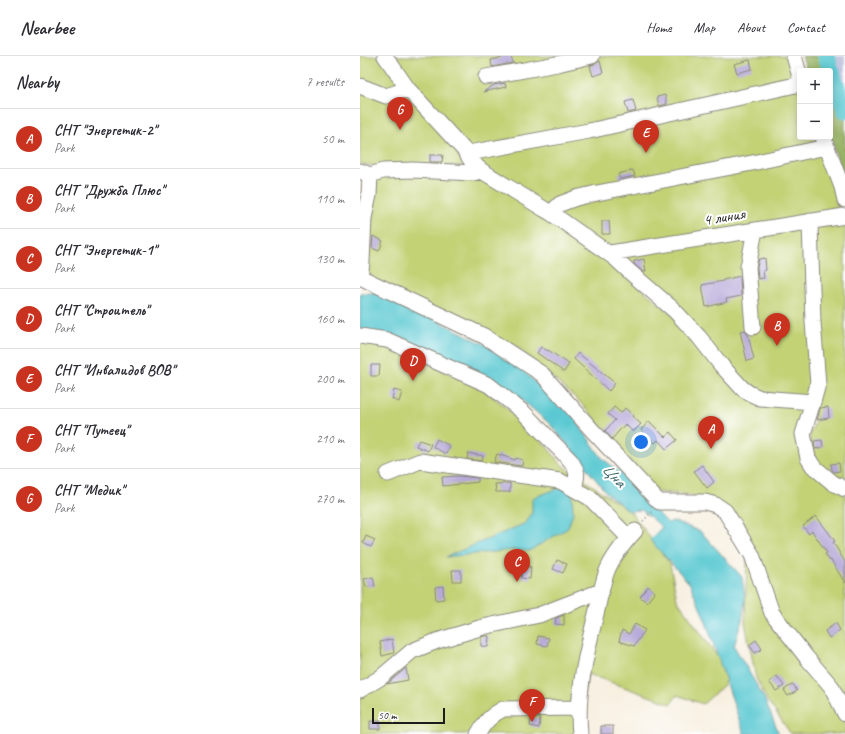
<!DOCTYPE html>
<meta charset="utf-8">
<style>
:root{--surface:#fff;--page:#f7f7f7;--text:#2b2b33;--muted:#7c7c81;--line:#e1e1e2;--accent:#c8321e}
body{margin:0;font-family:Caveat,sans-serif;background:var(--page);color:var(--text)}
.controls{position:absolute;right:12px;top:12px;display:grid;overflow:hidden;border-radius:4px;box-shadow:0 2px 10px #0003}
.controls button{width:36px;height:36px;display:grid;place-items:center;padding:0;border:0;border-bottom:1px solid var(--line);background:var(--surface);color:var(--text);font:20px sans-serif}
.scale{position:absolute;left:12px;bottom:10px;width:73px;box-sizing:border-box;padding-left:4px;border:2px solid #1c1c1c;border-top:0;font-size:11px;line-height:14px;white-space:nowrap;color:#1c1c1c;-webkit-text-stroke:3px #fff;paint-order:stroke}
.you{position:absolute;left:281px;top:386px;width:14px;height:14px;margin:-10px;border:3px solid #fff;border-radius:50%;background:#1a73e8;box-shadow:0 0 0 6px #1a73e833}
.badge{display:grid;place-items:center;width:26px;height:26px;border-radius:50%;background:var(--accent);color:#fff;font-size:13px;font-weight:700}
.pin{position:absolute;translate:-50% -33px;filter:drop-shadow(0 1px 2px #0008)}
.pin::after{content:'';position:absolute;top:21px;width:14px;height:12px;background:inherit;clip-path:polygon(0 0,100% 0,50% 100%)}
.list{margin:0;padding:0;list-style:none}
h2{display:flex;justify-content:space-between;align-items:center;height:52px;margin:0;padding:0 16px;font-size:17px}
h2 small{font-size:13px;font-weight:400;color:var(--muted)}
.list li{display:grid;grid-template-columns:26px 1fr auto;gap:12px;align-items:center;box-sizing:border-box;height:60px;padding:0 16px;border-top:1px solid var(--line)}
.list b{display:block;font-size:15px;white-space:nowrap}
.list p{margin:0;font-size:13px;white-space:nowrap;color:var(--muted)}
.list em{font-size:13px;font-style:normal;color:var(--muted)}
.map{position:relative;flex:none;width:485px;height:678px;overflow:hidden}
header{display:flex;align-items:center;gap:24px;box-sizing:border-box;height:56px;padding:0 20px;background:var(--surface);border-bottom:1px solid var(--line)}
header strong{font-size:19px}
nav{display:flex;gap:22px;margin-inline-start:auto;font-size:14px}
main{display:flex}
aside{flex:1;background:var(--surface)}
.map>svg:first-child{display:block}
.industrial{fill:#c0c2dd}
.green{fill:#c2d275;stroke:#6f7748}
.forest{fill:#99b466;stroke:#5a6841}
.water{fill:#5cc9d2;stroke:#3c7277}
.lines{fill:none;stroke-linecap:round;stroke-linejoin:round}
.river{stroke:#5cc9d2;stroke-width:17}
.building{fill:#b6a9d9}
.minor-casing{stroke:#8a867e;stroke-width:17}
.path{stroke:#8a867e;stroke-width:1.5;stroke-dasharray:1 3;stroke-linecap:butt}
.minor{stroke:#fff;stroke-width:15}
.labels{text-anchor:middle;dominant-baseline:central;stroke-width:4;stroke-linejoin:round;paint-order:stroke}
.street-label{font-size:16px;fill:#1c1c1c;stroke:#fff}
.water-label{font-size:17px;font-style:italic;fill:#366165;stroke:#fff}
</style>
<header>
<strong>Nearbee</strong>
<nav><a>Home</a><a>Map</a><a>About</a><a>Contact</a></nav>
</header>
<main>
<aside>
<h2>Nearby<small>7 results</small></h2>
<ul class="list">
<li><span class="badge">A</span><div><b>СНТ &quot;Энергетик-2&quot;</b><p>Park</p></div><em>50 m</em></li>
<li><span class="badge">B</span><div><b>СНТ &quot;Дружба Плюс&quot;</b><p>Park</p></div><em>110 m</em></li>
<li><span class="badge">C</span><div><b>СНТ &quot;Энергетик-1&quot;</b><p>Park</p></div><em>130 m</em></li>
<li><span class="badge">D</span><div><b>СНТ &quot;Строитель&quot;</b><p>Park</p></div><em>160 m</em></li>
<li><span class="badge">E</span><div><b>СНТ &quot;Инвалидов ВОВ&quot;</b><p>Park</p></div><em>200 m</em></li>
<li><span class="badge">F</span><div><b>СНТ &quot;Путеец&quot;</b><p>Park</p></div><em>210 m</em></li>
<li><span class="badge">G</span><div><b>СНТ &quot;Медик&quot;</b><p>Park</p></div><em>270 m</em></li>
</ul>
</aside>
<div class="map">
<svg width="485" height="678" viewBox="0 0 485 678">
<rect width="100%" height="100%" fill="#fff"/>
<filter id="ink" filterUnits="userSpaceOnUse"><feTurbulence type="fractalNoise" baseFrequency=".025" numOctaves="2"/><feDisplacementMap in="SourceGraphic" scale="8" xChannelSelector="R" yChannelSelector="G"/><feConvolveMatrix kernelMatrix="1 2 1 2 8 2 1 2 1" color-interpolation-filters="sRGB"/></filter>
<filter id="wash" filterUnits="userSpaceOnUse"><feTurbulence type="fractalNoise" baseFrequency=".012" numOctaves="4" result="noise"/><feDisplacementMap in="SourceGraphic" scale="16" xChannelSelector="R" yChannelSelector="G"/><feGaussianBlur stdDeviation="0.9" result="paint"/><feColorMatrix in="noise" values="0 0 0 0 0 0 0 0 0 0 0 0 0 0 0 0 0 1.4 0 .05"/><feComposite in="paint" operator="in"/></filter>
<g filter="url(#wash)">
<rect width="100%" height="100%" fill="#f7efdf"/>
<path class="industrial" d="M474,0H485V33Z"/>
<path class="green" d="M0,0H18L111,110H18L0,108Z
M29,0H428L440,37V81H454L480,151L418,167L245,193L116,104Z
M45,117L129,124L224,185L319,264L377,333L443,349L445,408L485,439V678H431L407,644L396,622L385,567L387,500L364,450L329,439L297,436L218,344L156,290L10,223L7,211L16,121Z
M485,167V430L458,411L449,380L455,366L454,347L389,333L263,206L266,197Z
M0,283L23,286L126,335L171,372L203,410L270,455L310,508L317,544L368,615L364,629L343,648L317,639L311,648L228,618L215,678H0Z"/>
<path class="forest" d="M442,0H470L485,42V125L470,81V15H447Z"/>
<path class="water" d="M0,237H22L146,299L176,327L208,353L242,402L282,434L291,445L289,448L308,467L314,465L341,476L382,521L385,543L382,564L374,590L404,642L419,678H384L346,566L330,528L290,484L302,471L282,454L269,455L247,437L190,368L155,338L61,290L19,279L0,276Z
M205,430L212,437L213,457L208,472L169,495L152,494L86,501L166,467L172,457V442Z"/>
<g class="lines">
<path class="river" d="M466,0L485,54"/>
</g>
<g id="blocks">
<path class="building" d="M141,0H151L153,7L132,11L131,4L141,2Z
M390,4L392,13L377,17L374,8Z
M240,5L243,17L233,20L230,10Z
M145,27L146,31L123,36L134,29Z
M305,39L307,48L299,50L297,41Z
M273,44L276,55L268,57L265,46Z
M70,99H83L82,106H70Z
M273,114L275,120L260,123L258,118Z
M242,165H249L250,178H242Z
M13,180L23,185L19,195L12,192Z
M405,202L406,214L403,215L404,222L398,223L397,211L399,203Z
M284,203L286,215L283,216L274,208V205Z
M380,220L381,240L366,243L367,246L346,251L342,229L363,225V224Z
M385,274L388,279L394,303L387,305L380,275Z
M181,291L188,295V294L209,308L204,316L177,297Z
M218,297L255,327L249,335L214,303Z
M11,309H20L19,320H11Z
M34,334L42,336L39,346L32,343Z
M254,351L261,357L265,352L273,359L272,360L281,368L273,376L265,368L252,383L245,375L255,364L248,358Z
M468,351L469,362L457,364L460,352Z
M289,365L305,381L310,376L317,384L306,393L298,384L295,387L281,374Z
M77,383L90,390L86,398L73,391Z
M59,384L71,388L68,395L56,390Z
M462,384L463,391L455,393L454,385Z
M108,397L123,400L122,405L107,403Z
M137,398L155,404L156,402L163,404L162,410L134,406Z
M479,407L480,415L474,416L472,414L471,408Z
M342,409L354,426L347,432L334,415Z
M100,420L118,422V426L83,430L82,421Z
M150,427V436H136L135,428Z
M456,460L475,485L473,486L485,506V527L471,504L470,505L465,498L467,497L452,475L449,478L443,470Z
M6,480L15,484L11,491L3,487Z
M197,504L207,508L203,517L193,513Z
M162,510L171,511L170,523L161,522Z
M92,514H101V525H93Z
M13,521L15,530L6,531L4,523Z
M83,530L84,543L76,544L75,531Z
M288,530L295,536L287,546L280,541Z
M204,559V569L195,568L196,562Z
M476,567L480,574L469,582L465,575Z
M275,568L285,574L274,590L259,585L262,574L269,578Z
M124,580H129L128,591L121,590V581Z
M178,580L189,582L187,590L177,588Z
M32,583L34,597L22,600L20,586Z
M396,584L402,593L395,597L389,589Z
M46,612L48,624L27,628L39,618Z
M417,620L424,630L416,635L409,626Z
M433,628L437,635L428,640L424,634Z
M171,662H180L179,672L170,670Z
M10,665H20V673H10Z
M241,670H253V678H241Z"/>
</g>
</g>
<g filter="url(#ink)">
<use href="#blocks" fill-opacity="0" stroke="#8a867e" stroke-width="1"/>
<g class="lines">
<defs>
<path id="minor" d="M25,0L48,33L105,95L112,106L122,115L184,153L191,157L255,202L271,217L314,254L339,281L361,309L382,332L389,337L400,342L453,346L443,378L448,402L453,410L473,427L485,433
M434,0L440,21
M126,21L197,8L232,0
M0,30L26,40L48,33
M463,81L482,131L485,144
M109,100L114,96L229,75L440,28
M0,115L10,119L23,115L53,114L113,117L122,115
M191,157L200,148L216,142L237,137L392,107L466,91
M450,165L453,266L458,328L453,346
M250,197L485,160
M0,221L124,280L182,318L232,374L299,446H345L356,449L365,455L392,499L412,557L447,602L471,630L485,658
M0,221L2,206L4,162L9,139L10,119
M393,271L388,211L395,174
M0,280L27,284L129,329L163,356L210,404C218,415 218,419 214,432
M28,418L60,405L200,425L230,442L269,482
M0,634L20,622L52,595L77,585L123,571L179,559L241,535
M118,678C124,666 131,659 143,653L219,652
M220,678C216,636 227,595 237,554C240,541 242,528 247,515C253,500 264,487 275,475"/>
</defs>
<use href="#minor" class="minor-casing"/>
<path class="path" d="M283,465L292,456"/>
<use href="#minor" class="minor"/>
</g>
</g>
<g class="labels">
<g class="street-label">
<text transform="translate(364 161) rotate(-9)">4 линия</text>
</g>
<g class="water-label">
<text transform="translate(254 419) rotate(46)">Цна</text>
</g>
</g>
</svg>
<div class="controls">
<button>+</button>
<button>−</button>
</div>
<div class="scale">50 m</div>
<div class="you"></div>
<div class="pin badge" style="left:351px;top:393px">A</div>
<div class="pin badge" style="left:417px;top:290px">B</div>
<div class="pin badge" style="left:157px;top:526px">C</div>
<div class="pin badge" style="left:53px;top:325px">D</div>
<div class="pin badge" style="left:286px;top:97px">E</div>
<div class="pin badge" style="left:172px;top:666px">F</div>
<div class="pin badge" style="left:40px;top:74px">G</div>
</div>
</main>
